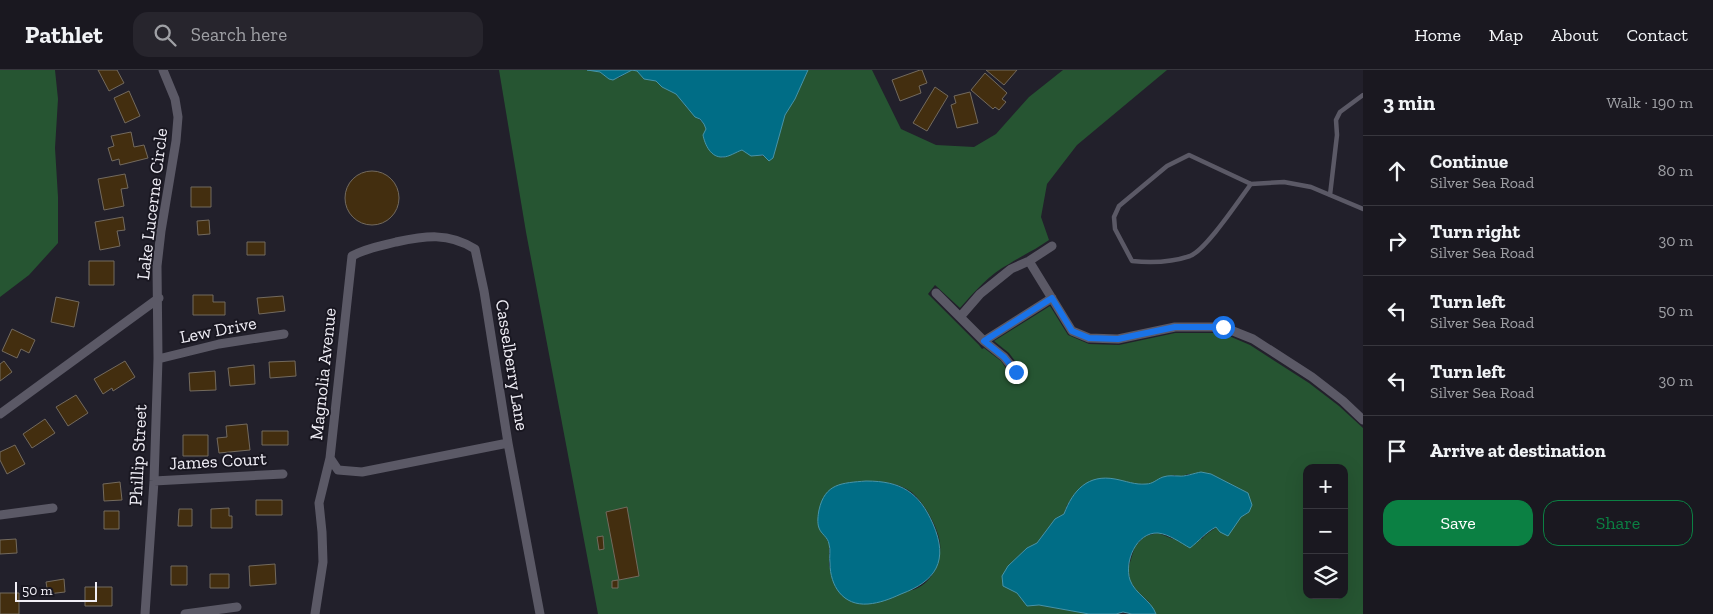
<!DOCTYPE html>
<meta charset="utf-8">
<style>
:root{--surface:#1a1820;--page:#27252d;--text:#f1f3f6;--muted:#9fa0a5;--line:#38373e;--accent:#0b8043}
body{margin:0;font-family:"Zilla Slab",serif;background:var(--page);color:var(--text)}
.controls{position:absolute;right:15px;bottom:15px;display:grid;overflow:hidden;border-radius:10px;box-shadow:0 5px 20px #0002}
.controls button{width:45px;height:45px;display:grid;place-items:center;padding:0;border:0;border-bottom:1px solid var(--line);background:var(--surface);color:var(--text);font:25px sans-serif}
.scale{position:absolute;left:15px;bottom:12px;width:82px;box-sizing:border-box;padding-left:5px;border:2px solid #f0eef6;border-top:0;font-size:14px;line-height:18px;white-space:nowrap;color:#f0eef6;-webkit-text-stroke:4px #191721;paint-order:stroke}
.stop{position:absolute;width:15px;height:15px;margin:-11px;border:4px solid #1a73e8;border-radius:50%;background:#fff}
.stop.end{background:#1a73e8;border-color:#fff;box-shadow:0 1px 5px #0008}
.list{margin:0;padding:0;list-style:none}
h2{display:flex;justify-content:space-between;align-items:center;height:65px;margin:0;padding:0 20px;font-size:21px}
h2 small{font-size:16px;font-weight:400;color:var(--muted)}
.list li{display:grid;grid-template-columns:32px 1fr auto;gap:15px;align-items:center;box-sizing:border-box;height:70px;padding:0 20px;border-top:1px solid var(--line)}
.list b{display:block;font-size:19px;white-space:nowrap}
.list p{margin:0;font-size:16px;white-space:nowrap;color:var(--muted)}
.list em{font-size:16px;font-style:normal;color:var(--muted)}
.actions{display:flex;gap:10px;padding:15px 20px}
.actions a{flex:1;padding:11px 0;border:1px solid var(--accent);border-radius:15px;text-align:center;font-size:18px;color:var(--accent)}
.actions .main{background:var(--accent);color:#fff}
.icon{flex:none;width:28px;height:28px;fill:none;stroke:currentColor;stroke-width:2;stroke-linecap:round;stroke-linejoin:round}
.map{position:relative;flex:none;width:1363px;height:544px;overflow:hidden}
header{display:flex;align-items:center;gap:30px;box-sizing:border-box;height:70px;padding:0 25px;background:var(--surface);border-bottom:1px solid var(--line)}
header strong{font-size:24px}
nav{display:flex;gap:28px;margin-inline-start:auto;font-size:18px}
.search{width:350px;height:45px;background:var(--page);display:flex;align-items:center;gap:12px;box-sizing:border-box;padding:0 18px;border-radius:15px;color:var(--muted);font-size:19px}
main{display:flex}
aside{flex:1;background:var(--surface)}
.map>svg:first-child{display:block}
.green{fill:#265532;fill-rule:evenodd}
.water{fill:#006d86;stroke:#4894a8}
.building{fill:#432e0f;stroke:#736a5e}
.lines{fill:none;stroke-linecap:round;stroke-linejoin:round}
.service{stroke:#5b5966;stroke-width:4.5}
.minor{stroke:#5b5966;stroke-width:9}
.route{stroke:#1a73e8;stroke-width:6}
.labels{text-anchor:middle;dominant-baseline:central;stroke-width:4;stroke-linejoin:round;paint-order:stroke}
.street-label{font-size:18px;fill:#f0eef6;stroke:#191721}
</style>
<header>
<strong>Pathlet</strong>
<div class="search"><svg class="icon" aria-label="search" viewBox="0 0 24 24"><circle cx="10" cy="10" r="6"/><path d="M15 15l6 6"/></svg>Search here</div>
<nav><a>Home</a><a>Map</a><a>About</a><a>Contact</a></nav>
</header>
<main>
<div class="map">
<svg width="1363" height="544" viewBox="0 0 1363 544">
<rect width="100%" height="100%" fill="#22202b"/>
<path class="green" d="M0,0H55L58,29L55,78L58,127V173L29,205L0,227Z
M499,0H587L600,2L609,9L619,8L631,0L637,1L644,9L656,11L662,17L676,24L688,39L704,54L706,59L703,65L722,88L742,80C753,88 760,84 773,88L785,45L795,29L808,0H872L901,59L936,75L974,77L996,64L1029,27L1063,0H1167L1077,75L1047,114L1041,147L1049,170C1035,180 1023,185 1009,194C990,204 974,222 960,238L935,215L928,224L979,275L982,279L984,278L1001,291L1015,311L1024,303L1009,283L994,271L1050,236L1068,265L1089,274L1119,275L1175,263H1222L1250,275L1309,313L1339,336L1363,358V544H1156L1149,532L1136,520L1130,511L1128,499L1135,476L1145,466L1158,463L1173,469H1202C1215,454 1233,453 1249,442L1248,423L1211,404H1188L1180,407L1174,405L1163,407L1153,413L1147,414H1135L1114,409L1078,420L1067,435L1064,444L1055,449L1037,473L1027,478L1008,496L1003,516L1017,523L1027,536L1039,535L1089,544H598L526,162ZM1307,398H1344V525H1307ZM866,411C880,411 898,413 910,421C923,430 938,457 940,473C942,492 932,514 913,520C907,521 899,520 894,519C875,518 855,518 836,517L829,495V474L827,469L847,413Z"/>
<path class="water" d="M587,0H808L795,29L785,45L775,81L773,88L769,91L763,85L751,86L742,80C736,82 729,87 723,87C711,88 705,75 703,65L706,59L704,54L700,49L695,47L676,24L662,17L656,11L644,9L637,1L632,0L613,10L609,9L600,2Z
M1201,402L1211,404L1248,423L1252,435L1249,442L1241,447L1228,466L1220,462L1216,457C1206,462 1199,471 1190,478C1181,473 1169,464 1158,463C1136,462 1124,492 1130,510C1135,524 1151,530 1156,544H1132L1123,542L1116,544H1089L1039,535L1027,536L1017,523L1003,516L1002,506L1008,496L1027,478L1037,473L1055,449L1064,444C1073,420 1088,404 1115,409C1126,411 1135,415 1146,414C1153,414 1157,409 1163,407C1169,405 1173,406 1179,406C1184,407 1195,403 1201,402Z
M866,411C901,411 919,422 933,454C949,491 936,511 901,524C890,529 880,533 868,534C843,536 830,516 830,493C829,487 831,480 829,474C828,467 821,464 819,458C817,453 818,445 819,440C825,413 842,413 866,411Z"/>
<path class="building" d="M98,0H117L124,13L109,21Z
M920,0H922L927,13L919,16L921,23L900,31L892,10Z
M986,0H1017L1004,15Z
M985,3L1007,23L1002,29L1006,32L999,40L995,37L993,39L971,20Z
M935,17L948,26L927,61L913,53Z
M129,21L140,46L125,53L114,28Z
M970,22L978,53L957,58L951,35L956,33L954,26Z
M131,62L134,77L144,75L148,88L120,95L119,89L112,91L108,78L114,76L111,66Z
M345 128a27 27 0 1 1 54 0a27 27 0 1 1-54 0Z
M125,104L128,118L121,119L124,136L104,140L98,109Z
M191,117H211V137H191Z
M123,147L125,160L117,161L120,176L100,180L95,152Z
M209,150L210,164L198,165L197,151Z
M247,172H265V185H247Z
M89,191H114V215H89Z
M193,225H213V232H225V245H193Z
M283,226L285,241L259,244L257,228Z
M56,227L79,232L74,257L51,252Z
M12,259L35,270L29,283L21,279L17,288L2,281Z
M4,291L12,302L0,311V294Z
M125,291L135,307L113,321L112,318L103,324L94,309Z
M295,291L296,306L270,308L269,292Z
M254,295L255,314L230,316L228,298Z
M215,301L216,320L190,321L189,303Z
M76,325L88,343L68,356L56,337Z
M45,349L55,363L32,378L23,364Z
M247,354L250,380L219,383L217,368L227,367L226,356Z
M262,361H288V375H262Z
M183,365H208V386H183Z
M15,375L25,394L7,404L0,390V382Z
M120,412L122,430L104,431L103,414Z
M256,430H282V445H256Z
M627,437L639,506L619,510L606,442Z
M229,438V446H232V458H211V439Z
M179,439H192V456H178Z
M104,441H119V459H104Z
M603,466L604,479L599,480L597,467Z
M16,469L17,483L0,484V470Z
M275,494L276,514L250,516L249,496Z
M171,496H187V515H171Z
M210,504H229V518H210Z
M64,509L65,522L48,524L46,512Z
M618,510V518H612V511Z
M85,517H112V536H85Z
M0,523H19V544H0Z"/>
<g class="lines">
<path class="service" d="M1251,114C1239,130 1206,180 1190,186C1172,192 1151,193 1132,191L1115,159L1114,147L1119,136L1167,96L1189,85L1251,114L1284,112L1311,117L1363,139
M1330,125L1337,65L1336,50L1340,42L1363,25"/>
<path class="minor" d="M1029,191L1072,261L1089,268L1118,269L1175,257H1223L1253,269L1312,307L1343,331L1363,350
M936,223L984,271L1004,287L1016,302
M960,247L980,224L1011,199L1029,191L1052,176
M984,271L1052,228
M158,289L219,274L284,264
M0,344L159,228
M508,373L362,402L338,400L330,388L352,186C366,178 380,176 396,172C425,166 448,162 475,179L484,221L508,373L540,544
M154,411L283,404
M0,445L53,438
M145,544L154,411L158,289L157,196L161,161L176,71L178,47L175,29L163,0
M185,544L237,537
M315,544L323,492L322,462L319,433L330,388"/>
</g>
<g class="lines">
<path class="route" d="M1016,302L1004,287L984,271L1052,228L1072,261L1089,268L1118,269L1175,257H1223"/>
</g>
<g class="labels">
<g class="street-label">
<text transform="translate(152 134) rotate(-83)">Lake Lucerne Circle</text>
<text transform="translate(218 260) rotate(-11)">Lew Drive</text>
<text transform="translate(512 295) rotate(81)">Casselberry Lane</text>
<text transform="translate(323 304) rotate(-84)">Magnolia Avenue</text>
<text transform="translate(138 385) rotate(-87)">Phillip Street</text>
<text transform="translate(218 391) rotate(-3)">James Court</text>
</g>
</g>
</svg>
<div class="controls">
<button>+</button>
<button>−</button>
<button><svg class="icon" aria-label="layers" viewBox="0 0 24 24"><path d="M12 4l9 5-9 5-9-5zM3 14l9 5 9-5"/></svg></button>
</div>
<div class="scale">50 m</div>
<div class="stop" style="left:1223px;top:257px"></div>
<div class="stop end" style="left:1016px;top:302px"></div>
</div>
<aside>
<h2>3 min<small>Walk · 190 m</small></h2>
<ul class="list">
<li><svg class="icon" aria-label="ahead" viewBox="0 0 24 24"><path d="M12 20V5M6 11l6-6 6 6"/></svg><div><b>Continue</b><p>Silver Sea Road</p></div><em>80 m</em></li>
<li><svg class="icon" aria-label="right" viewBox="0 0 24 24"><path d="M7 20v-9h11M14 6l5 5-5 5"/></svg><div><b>Turn right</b><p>Silver Sea Road</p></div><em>30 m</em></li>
<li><svg class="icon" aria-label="left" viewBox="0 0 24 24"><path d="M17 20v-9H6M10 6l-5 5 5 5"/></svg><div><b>Turn left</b><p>Silver Sea Road</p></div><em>50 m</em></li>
<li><svg class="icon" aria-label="left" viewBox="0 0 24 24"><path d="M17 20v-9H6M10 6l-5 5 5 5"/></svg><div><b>Turn left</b><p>Silver Sea Road</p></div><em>30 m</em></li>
<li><svg class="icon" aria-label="arrive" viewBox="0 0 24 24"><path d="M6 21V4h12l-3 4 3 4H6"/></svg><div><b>Arrive at destination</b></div></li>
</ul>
<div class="actions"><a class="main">Save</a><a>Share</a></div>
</aside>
</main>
